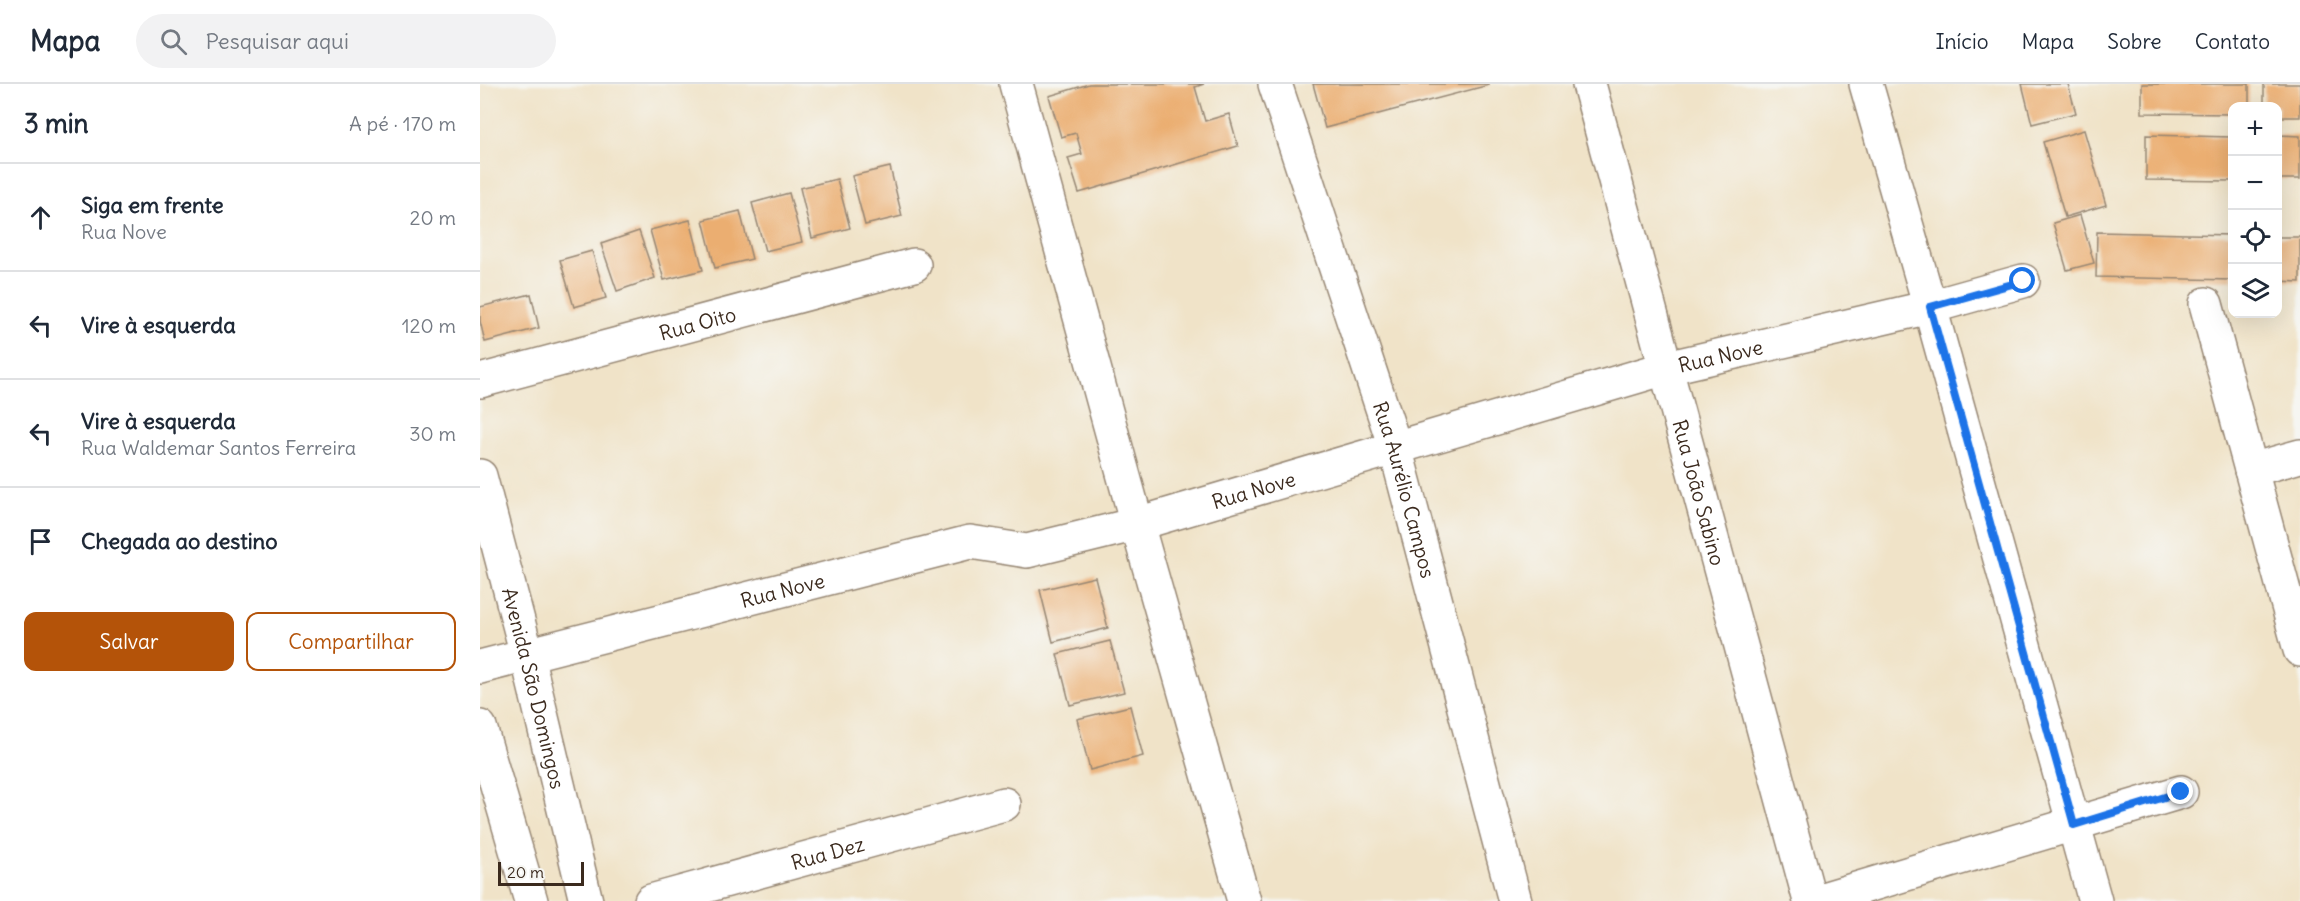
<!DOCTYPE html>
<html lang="pt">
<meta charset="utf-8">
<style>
:root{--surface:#fff;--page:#f2f2f3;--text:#1f2937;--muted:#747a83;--line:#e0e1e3;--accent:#b45309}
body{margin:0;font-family:Delius,sans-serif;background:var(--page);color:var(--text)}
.controls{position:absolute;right:18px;top:18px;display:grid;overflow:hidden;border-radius:12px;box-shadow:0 6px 24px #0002}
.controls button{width:54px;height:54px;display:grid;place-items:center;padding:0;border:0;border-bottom:2px solid var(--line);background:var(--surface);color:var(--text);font:30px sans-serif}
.scale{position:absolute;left:18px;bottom:15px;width:86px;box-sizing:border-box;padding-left:6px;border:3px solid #3b2a1e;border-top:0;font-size:16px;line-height:21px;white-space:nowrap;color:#3b2a1e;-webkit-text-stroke:4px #f6f6f2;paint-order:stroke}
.stop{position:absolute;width:18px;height:18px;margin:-14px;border:4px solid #1a73e8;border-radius:50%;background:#fff}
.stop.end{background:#1a73e8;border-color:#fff;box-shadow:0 2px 6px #0008}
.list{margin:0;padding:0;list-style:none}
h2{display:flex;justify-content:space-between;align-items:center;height:78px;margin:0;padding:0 24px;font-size:26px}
h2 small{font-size:20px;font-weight:400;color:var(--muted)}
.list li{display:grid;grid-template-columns:39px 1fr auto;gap:18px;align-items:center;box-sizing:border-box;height:108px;padding:0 24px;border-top:2px solid var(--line)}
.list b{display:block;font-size:22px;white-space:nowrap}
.list p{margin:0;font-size:20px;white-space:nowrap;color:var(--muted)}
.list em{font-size:20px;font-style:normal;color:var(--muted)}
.actions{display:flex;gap:12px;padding:18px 24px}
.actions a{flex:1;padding:14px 0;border:2px solid var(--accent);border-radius:12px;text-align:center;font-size:21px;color:var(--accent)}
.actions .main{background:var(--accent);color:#fff}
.icon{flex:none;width:33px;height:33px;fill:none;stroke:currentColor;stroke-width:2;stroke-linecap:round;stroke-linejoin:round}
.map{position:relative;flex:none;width:1820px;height:817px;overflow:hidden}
header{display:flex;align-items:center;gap:36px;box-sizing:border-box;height:84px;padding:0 30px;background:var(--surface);border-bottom:2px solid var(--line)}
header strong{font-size:28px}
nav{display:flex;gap:33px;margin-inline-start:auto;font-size:21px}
.search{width:420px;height:54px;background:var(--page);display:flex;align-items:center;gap:15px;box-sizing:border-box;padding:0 21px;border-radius:33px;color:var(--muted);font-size:22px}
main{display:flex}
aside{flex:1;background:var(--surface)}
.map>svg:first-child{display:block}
.building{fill:#ebae71}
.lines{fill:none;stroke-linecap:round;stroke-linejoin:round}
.minor-casing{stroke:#968673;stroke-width:36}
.minor{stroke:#fff;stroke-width:33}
.route{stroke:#1a73e8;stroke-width:8}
.labels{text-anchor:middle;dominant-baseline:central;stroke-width:4.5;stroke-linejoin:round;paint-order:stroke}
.street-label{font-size:20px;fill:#3b2a1e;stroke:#f6f6f2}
</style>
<header>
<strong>Mapa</strong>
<div class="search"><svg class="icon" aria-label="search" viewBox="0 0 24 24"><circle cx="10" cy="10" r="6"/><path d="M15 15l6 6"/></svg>Pesquisar aqui</div>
<nav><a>Início</a><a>Mapa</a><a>Sobre</a><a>Contato</a></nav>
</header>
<main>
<aside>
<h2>3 min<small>A pé · 170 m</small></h2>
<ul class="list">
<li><svg class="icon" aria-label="ahead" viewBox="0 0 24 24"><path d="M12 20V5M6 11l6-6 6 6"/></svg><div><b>Siga em frente</b><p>Rua Nove</p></div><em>20 m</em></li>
<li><svg class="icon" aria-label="left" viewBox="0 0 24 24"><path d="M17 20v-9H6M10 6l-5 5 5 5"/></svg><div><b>Vire à esquerda</b></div><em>120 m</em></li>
<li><svg class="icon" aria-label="left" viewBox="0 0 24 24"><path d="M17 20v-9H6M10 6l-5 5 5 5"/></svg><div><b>Vire à esquerda</b><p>Rua Waldemar Santos Ferreira</p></div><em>30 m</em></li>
<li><svg class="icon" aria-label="arrive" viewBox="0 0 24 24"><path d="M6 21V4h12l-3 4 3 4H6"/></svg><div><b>Chegada ao destino</b></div></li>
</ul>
<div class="actions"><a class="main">Salvar</a><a>Compartilhar</a></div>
</aside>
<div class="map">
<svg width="1820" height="817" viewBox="0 0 1820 817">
<rect width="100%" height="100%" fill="#f6f6f2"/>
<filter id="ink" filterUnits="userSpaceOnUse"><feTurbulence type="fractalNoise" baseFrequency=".0167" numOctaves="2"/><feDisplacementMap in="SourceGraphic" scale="12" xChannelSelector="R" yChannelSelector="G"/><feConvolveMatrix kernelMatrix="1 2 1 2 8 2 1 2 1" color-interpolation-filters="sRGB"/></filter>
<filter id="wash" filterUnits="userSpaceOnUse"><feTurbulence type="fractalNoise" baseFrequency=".008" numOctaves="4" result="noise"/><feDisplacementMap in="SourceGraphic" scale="24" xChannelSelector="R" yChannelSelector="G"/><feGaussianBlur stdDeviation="1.35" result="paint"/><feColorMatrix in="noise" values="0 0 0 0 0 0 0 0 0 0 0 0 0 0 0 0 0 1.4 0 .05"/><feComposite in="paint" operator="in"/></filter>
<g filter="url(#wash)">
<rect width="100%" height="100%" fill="#f0e3c8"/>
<g id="blocks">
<path class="building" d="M609,0H724L715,3L725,37L749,30L758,62L599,109L588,74L602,70L596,49L581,53L569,12Z
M833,0H1009V1L845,44Z
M1542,0H1588L1596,29L1552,40Z
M1662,0H1769V22H1752V30L1662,29Z
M1784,0H1820V33H1798V22H1784Z
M1604,46L1626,121L1585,133L1563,58Z
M1666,51L1752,53V97L1666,96Z
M1798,51L1820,52V95H1798Z
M410,83L422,132L385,141L372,92Z
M357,95L370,144L332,154L320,104Z
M309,109L322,158L285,167L272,119Z
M260,127L272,175L235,184L223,136Z
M1600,131L1614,179L1587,186L1573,139Z
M210,136L223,186L184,196L170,146Z
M159,147L175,194L137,207L121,160Z
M1617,148L1752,151V196L1616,193Z
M1798,153H1820V198L1798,197Z
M112,167L126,214L94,223L80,176Z
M51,210L59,244L5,258L0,237V223Z
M615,493L628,544L573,558L560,506Z
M630,557L644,608L590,621L577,570Z
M650,622L663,672L610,686L597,635Z"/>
</g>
</g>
<g filter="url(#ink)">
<use href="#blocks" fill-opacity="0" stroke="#968673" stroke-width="1.5"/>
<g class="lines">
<defs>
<g id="minor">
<path d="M536,0L657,440L764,817"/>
<path id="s1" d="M795,0L915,363L1035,817"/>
<path id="s2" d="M1109,0L1330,817"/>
<path d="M1386,0L1450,223L1615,817"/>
<path d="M1726,220L1820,566"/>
<path id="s3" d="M0,297L434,181"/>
<path d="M1771,386L1820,372"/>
<path id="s4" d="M0,392L47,571L106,817"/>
<path id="s5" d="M0,583L490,458L547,467L657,440L1186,284L1450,223L1543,197"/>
<path d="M0,643L51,817"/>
<path id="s6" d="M171,817L524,720"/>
<path d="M1336,817L1701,708"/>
</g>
</defs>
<use href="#minor" class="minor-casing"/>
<use href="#minor" class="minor"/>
</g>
</g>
<g class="lines" filter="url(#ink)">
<path class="route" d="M1543,197L1450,223L1594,741L1701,708"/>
</g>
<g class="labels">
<g class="street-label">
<text stroke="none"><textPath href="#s3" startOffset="225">Rua Oito</textPath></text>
<text stroke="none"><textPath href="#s5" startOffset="1284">Rua Nove</textPath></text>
<text stroke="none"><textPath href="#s5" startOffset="798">Rua Nove</textPath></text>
<text stroke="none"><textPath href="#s1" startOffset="426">Rua Aurélio Campos</textPath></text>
<text stroke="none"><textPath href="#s2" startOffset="423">Rua João Sabino</textPath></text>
<text stroke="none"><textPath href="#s5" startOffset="312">Rua Nove</textPath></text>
<text stroke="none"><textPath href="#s4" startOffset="219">Avenida São Domingos</textPath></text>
<text stroke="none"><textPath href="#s6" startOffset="183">Rua Dez</textPath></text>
</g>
</g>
</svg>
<div class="controls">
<button>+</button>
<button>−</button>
<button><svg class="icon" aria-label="locate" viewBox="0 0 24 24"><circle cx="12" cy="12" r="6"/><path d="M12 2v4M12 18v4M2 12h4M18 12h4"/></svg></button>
<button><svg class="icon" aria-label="layers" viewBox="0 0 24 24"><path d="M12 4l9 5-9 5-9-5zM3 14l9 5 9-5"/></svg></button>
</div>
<div class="scale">20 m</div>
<div class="stop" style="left:1543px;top:197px"></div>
<div class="stop end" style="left:1701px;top:708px"></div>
</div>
</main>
